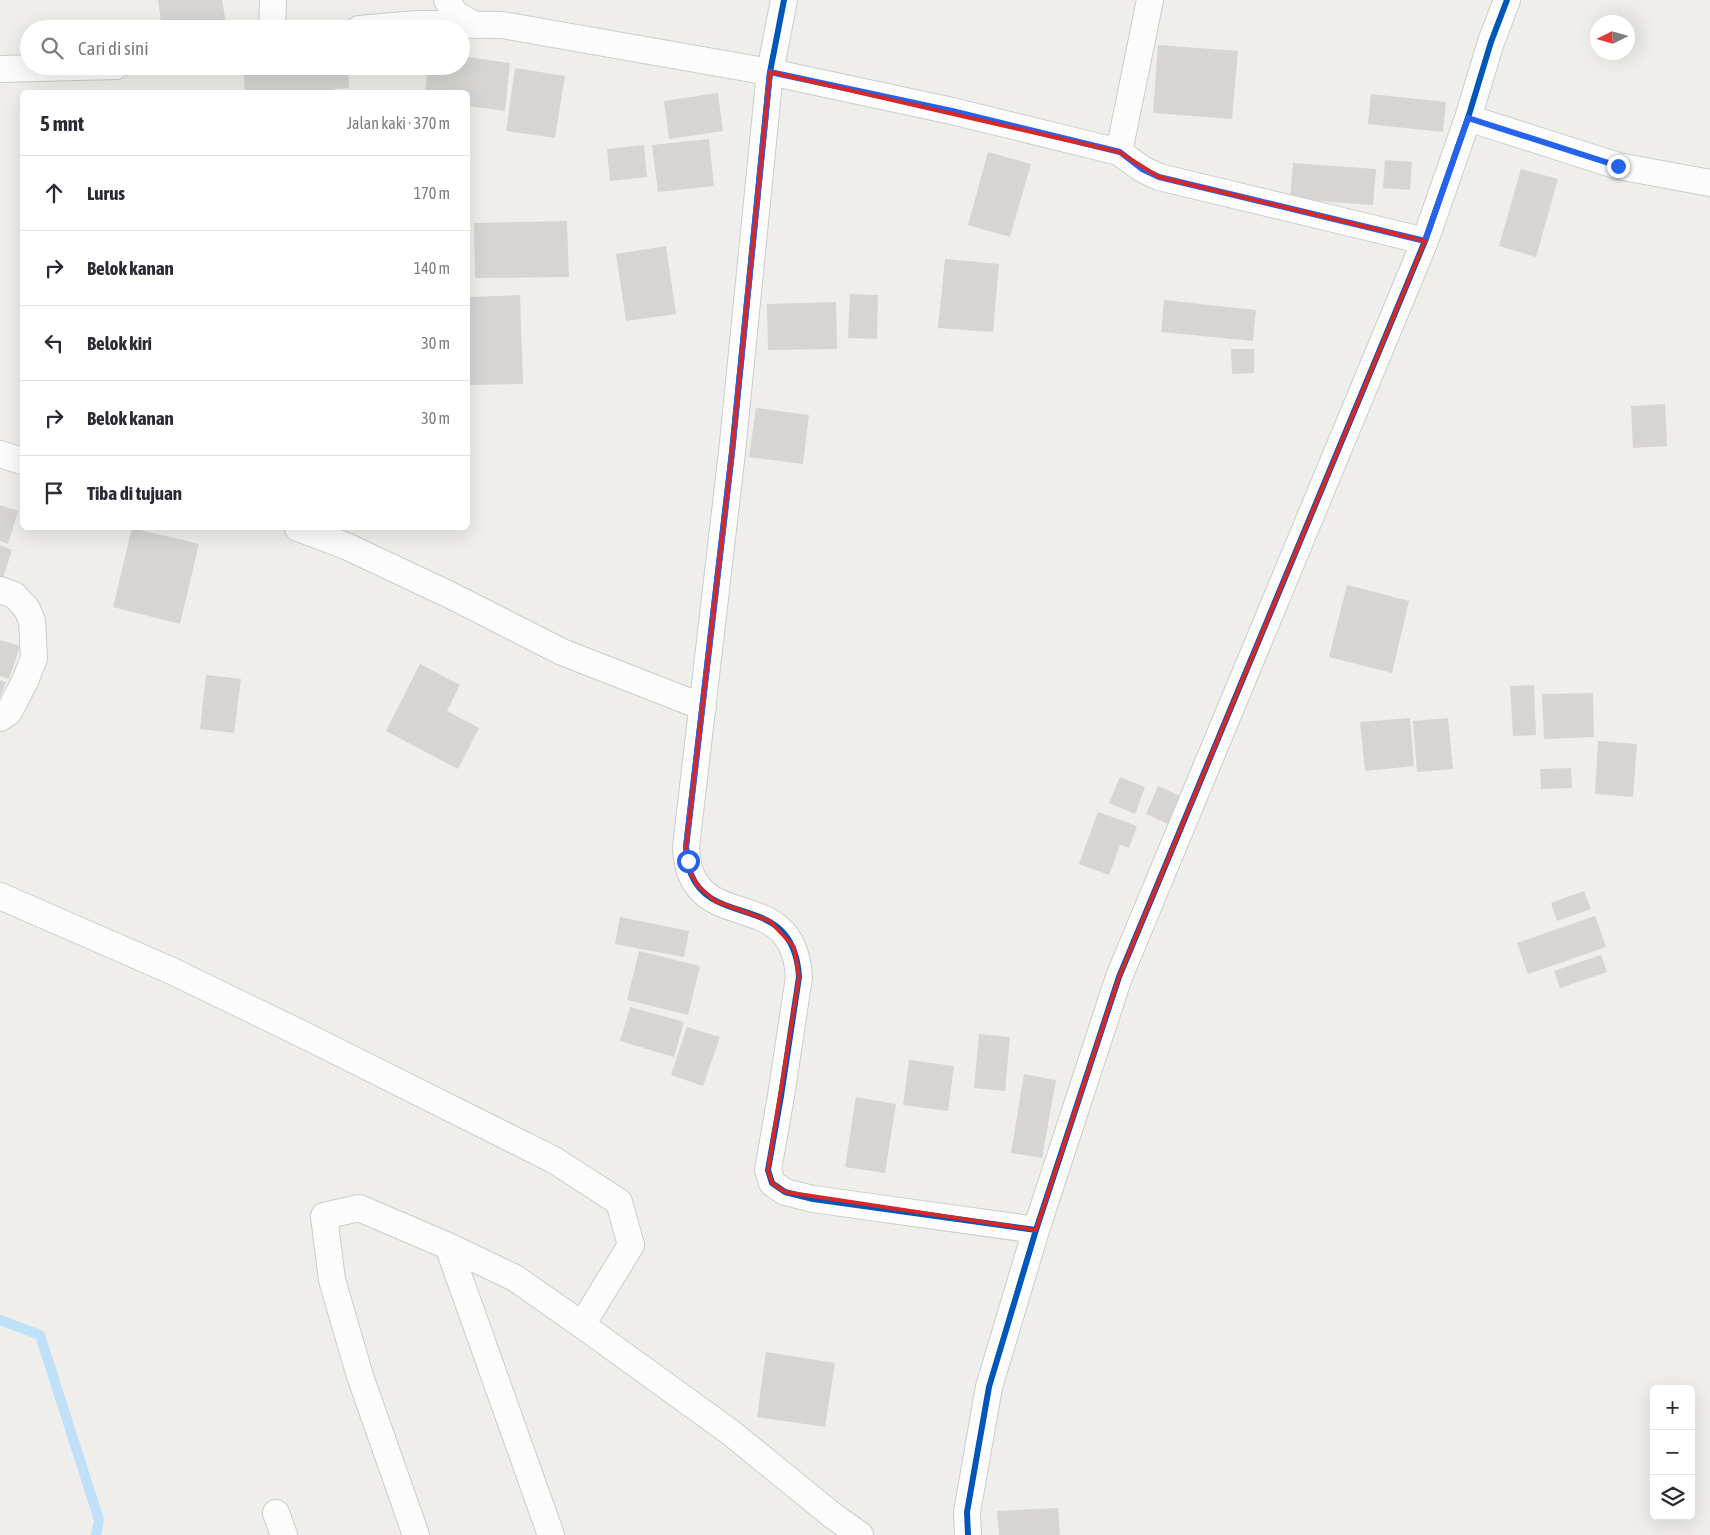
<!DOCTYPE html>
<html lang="id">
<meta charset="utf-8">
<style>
:root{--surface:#fff;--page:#f2f2f3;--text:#2b2b33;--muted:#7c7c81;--line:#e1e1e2}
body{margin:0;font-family:"Asap Condensed",sans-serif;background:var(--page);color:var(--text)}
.controls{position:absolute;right:15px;bottom:15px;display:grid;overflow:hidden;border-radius:8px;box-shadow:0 5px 20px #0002}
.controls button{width:45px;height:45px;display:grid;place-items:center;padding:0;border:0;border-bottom:1px solid var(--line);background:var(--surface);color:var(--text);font:25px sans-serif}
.compass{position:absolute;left:1590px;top:15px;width:45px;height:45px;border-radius:50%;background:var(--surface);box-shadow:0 5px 20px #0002;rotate:265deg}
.stop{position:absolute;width:15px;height:15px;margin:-11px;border:4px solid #2563eb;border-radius:50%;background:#fff}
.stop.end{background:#2563eb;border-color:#fff;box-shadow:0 1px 5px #0008}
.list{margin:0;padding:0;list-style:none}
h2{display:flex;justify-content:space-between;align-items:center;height:65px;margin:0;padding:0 20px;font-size:21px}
h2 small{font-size:16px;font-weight:400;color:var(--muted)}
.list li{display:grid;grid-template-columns:32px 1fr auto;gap:15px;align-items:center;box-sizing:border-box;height:75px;padding:0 20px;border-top:1px solid var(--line)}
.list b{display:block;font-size:19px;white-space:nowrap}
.list em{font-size:16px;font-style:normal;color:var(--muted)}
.icon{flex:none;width:28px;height:28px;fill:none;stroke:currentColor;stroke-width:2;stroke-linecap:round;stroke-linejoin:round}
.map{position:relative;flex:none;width:1710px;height:1535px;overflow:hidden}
.search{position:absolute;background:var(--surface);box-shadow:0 5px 20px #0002;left:20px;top:20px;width:450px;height:55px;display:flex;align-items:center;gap:12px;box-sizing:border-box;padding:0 18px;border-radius:28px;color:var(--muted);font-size:19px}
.panel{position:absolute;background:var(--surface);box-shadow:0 5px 20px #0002;left:20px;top:90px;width:450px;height:440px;border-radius:8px}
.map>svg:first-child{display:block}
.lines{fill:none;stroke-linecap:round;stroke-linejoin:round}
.stream{stroke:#bfe0f9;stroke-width:10}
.building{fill:#d6d5d3}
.street-casing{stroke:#cbcccc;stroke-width:28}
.street{stroke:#fdfcfc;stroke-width:26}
.cycleway-casing{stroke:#fff;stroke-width:9}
.cycleway{stroke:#0057b8;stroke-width:6}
.route{stroke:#2563eb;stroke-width:6}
.marked{fill:none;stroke:#d62828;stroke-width:4;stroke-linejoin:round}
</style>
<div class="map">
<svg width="1710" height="1535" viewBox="0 0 1710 1535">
<rect width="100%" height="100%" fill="#efeeea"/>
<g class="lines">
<path class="stream" d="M0,1320L40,1335L99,1520L96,1535"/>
</g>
<path class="building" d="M158,0H222L227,29H162Z
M1158,45L1238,51L1232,119L1153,113Z
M461,56L510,63L505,111L468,106V92H425L428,66H461Z
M243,66H348L349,88L333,89V92H245Z
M515,68L565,76L555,138L506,131Z
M718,93L723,131L669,139L664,101Z
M1371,94L1446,102L1443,132L1368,124Z
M709,139L714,186L658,192L652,145Z
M644,145L647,177L610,181L607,149Z
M988,152L1031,164L1010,237L968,225Z
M1385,160L1412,162L1410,190L1383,188Z
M1293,163L1376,169L1373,205L1290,199Z
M1521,169L1558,179L1536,257L1499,246Z
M567,221L569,277L475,278L474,223Z
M666,246L676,314L626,321L616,254Z
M945,259L999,264L993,332L938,328Z
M850,294L878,295L877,339L848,338Z
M520,295L523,384L468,385V297Z
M1164,300L1256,310L1253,341L1161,332Z
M836,302L837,349L768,350L767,304Z
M1231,349H1254V373L1232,374Z
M1665,404L1667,446L1633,448L1631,406Z
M756,408L809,415L803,464L749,457Z
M0,505L18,511L8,544L0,541Z
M132,528L199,544L180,624L113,607Z
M0,545L12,550L2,581L0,580Z
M1347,585L1409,601L1392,673L1329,657Z
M0,640L20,646L9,679L0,676Z
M420,664L460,685L447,711L479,728L458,769L386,731Z
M206,675L241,679L234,733L200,729Z
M0,680L6,682L0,698Z
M1534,685L1536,735L1513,736L1510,686Z
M1593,693L1594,737L1544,739L1542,694Z
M1410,718L1414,766L1365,771L1360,722Z
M1448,718L1453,769L1417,772L1413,721Z
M1598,741L1637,744L1633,797L1595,794Z
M1571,768L1572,788L1541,789L1540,769Z
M1120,777L1145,787L1135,814L1109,803Z
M1158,786L1180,796L1168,824L1146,814Z
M1098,812L1137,826L1129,848L1120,845L1109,875L1079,864Z
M1584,891L1591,909L1557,921L1551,903Z
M1595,916L1606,947L1528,974L1517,943Z
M620,917L689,931L684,957L615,944Z
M639,951L700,966L688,1015L627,1000Z
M1601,955L1607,972L1560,988L1554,971Z
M630,1007L684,1022L674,1057L620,1041Z
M687,1027L720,1037L703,1086L671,1075Z
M979,1034L1010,1037L1005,1091L974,1088Z
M909,1060L954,1066L948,1111L903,1105Z
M1024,1074L1056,1080L1042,1158L1011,1153Z
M856,1097L896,1104L885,1173L845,1167Z
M766,1352L835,1363L825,1427L757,1417Z
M1058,1508L1060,1535H999L997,1511Z"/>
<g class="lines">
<defs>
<path id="street" d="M447,0L455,14L475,25
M784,0L770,72L732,452L686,847C687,856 687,865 691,874C713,929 794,891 799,977L781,1096L768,1170L772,1183L785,1192L813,1199L1036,1230
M272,29L273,0
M359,29L417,24L502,25L770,72L952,111L1119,152L1142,169L1159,177L1425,241
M0,69L116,66
M1468,118L1618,166L1710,183
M1119,152L1150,0
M0,454L22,461
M298,528L346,546L450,595L562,652L703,707
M0,590L14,595L27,609L32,621L34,658L25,681L9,712L0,718
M0,896L172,971L308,1037L554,1160L619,1202L631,1245L582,1325L730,1432L832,1515L860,1535
M448,1246L551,1535
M276,1513L284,1535
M416,1535L360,1376L332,1280L324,1216L359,1208L448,1246L515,1278L582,1325
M968,1535L967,1512L989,1387L1036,1230L1119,977L1425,241L1468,118L1491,42L1507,0"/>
</defs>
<use href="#street" class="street-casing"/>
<use href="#street" class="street"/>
<defs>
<path id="cycleway" d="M784,0L770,72L732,452L686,847C687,856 687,865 691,874C713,929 794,891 799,977L781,1096L768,1170L772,1183L785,1192L813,1199L1036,1230
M968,1535L967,1512L989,1387L1036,1230L1119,977L1425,241L1468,118L1491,42L1507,0"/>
</defs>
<use href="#cycleway" class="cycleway-casing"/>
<use href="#cycleway" class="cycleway"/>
</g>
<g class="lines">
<path class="route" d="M688,861L686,847L732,452L770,72L952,111L1120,152L1142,169L1159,177L1425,241L1468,118L1618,166"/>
</g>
<path class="marked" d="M770,72L1119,152L1159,177L1425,241L1119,977L1036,1230L785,1192L772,1183L768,1170L799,977L794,947L770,921L715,901L698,886L691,874L686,847L732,452Z"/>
</svg>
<div class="controls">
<button>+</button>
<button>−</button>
<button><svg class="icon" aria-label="layers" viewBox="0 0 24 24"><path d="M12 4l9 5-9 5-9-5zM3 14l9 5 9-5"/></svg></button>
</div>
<svg class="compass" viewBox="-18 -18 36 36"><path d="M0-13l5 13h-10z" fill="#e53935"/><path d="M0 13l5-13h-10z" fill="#7c7c81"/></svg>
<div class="stop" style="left:688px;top:861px"></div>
<div class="stop end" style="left:1618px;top:166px"></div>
<div class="search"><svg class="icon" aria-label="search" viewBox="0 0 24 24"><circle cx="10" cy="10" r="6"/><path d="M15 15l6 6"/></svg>Cari di sini</div>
<section class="panel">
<h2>5 mnt<small>Jalan kaki · 370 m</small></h2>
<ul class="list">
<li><svg class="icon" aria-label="ahead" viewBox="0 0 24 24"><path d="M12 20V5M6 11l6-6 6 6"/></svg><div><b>Lurus</b></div><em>170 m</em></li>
<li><svg class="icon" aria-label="right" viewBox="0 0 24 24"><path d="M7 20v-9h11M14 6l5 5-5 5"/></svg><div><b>Belok kanan</b></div><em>140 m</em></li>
<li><svg class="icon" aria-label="left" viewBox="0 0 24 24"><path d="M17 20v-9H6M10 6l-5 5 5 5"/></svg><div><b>Belok kiri</b></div><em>30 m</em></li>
<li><svg class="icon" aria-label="right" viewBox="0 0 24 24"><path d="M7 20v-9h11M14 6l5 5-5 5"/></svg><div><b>Belok kanan</b></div><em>30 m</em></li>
<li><svg class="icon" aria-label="arrive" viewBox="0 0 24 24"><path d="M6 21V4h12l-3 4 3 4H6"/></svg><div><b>Tiba di tujuan</b></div></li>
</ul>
</section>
</div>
